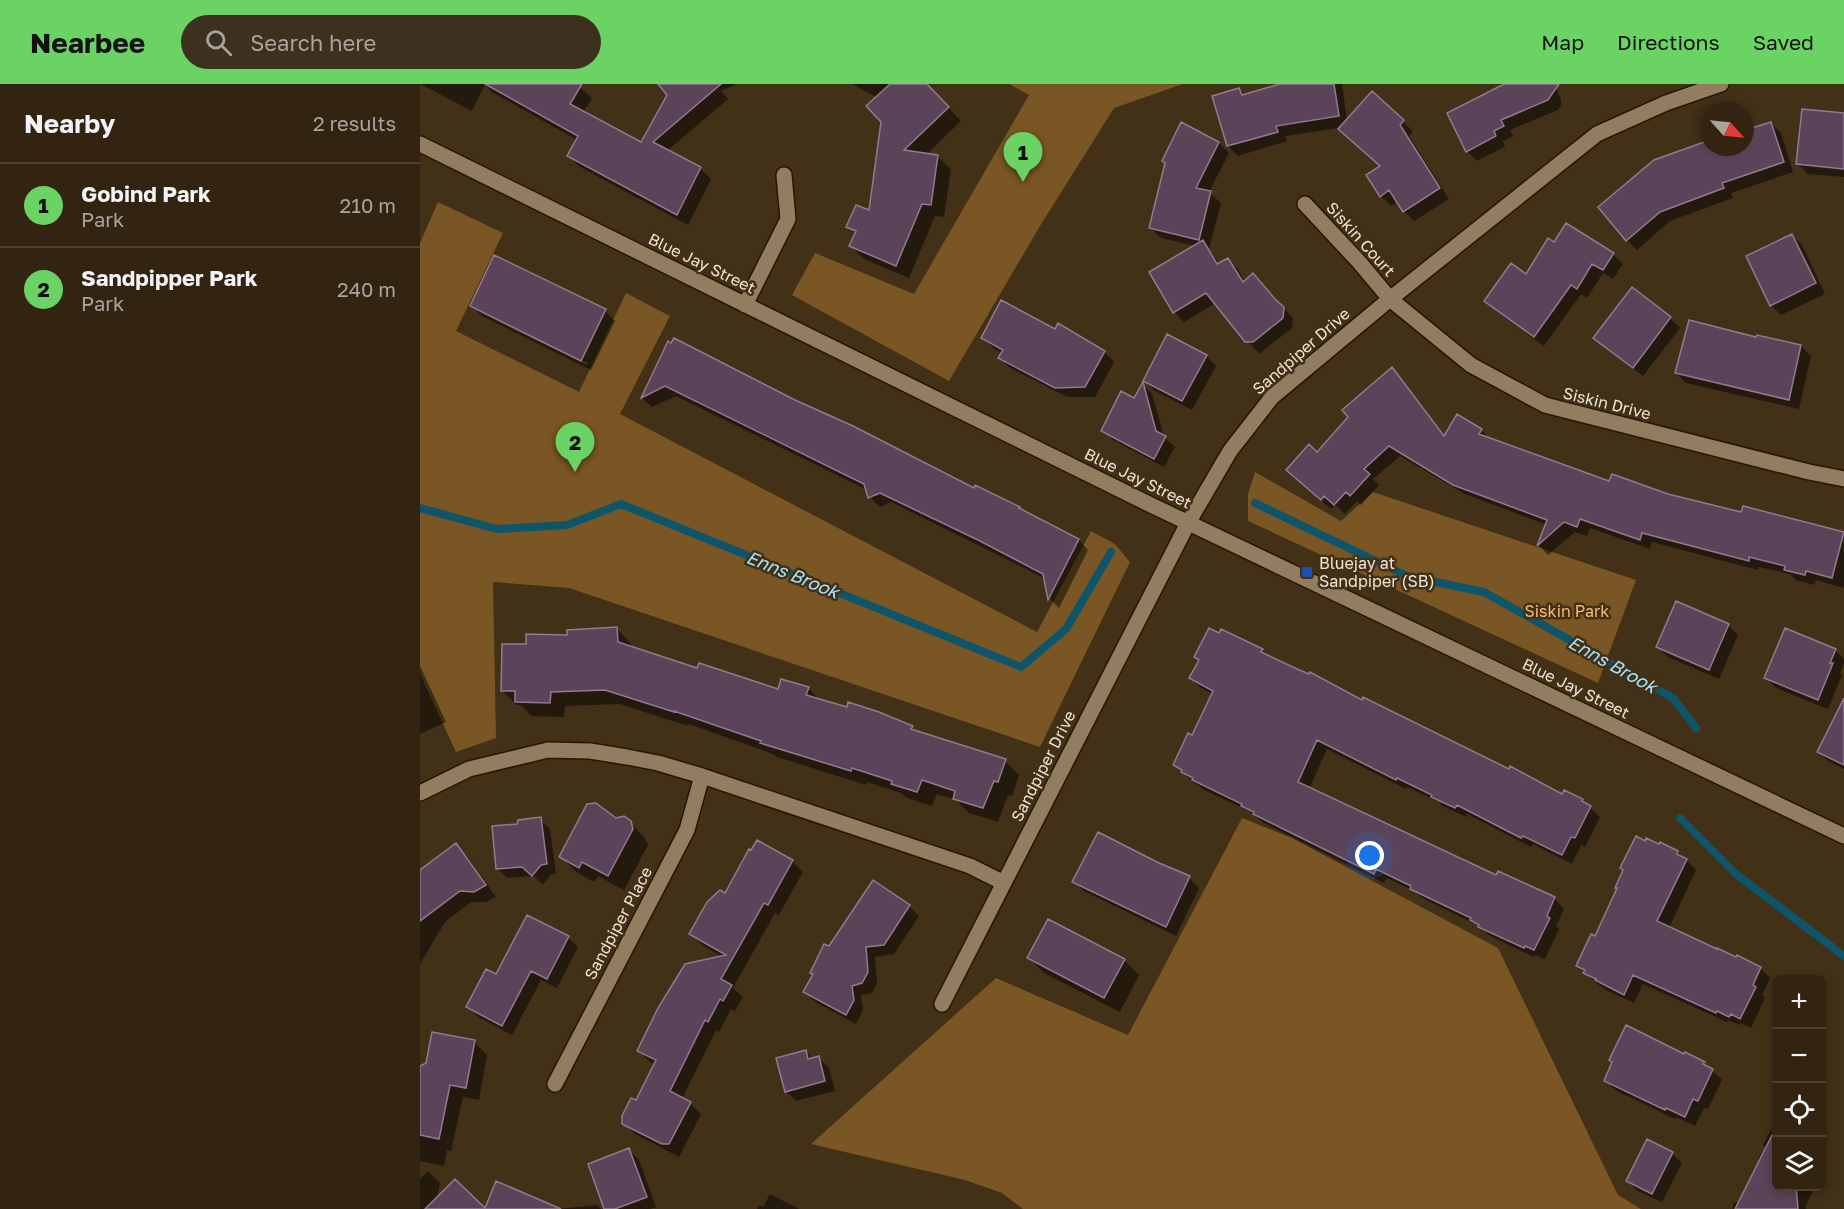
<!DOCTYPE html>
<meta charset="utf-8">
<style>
:root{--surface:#322411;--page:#3d301f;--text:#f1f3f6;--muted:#a8a49f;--line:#4d4131;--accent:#6bd363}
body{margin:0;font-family:"Golos Text",sans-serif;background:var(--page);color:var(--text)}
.controls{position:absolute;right:18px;bottom:18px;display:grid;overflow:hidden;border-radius:9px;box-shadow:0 3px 9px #0003}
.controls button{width:54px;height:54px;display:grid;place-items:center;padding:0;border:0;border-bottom:2px solid var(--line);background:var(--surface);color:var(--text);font:30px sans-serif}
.compass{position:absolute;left:1280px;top:18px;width:54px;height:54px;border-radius:50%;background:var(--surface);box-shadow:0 3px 9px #0003;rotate:117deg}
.you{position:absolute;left:950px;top:772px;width:21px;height:21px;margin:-15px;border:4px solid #fff;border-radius:50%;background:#1a73e8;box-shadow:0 0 0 9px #1a73e833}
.badge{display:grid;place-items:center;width:39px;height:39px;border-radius:50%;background:var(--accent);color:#111;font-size:20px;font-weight:700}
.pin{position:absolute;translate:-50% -50px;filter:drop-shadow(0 2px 3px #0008)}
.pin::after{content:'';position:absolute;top:32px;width:21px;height:18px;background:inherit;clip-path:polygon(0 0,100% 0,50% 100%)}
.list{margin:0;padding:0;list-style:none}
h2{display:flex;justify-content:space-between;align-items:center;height:78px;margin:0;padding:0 24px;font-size:26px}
h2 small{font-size:20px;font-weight:400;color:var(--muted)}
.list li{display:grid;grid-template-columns:39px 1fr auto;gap:18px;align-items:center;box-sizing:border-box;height:84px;padding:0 24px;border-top:2px solid var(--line)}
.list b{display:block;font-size:22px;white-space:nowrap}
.list p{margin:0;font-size:20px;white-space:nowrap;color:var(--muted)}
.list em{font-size:20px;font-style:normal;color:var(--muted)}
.icon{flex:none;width:33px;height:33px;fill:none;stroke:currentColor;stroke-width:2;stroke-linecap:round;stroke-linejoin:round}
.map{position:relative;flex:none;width:1424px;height:1125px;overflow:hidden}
header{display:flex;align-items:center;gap:36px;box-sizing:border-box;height:84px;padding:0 30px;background:var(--accent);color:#111}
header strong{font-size:28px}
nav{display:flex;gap:33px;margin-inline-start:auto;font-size:21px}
.search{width:420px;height:54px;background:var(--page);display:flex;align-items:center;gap:15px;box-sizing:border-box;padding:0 21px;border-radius:33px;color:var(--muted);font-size:22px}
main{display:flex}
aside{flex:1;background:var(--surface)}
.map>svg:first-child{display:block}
.green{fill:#795623}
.shadow{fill:#0007;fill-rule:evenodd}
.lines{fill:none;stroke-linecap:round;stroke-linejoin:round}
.stream{stroke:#0f5569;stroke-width:8}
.building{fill:#5b4359;stroke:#947991;stroke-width:1.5}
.minor-casing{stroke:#281700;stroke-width:18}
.minor{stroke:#927d61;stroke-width:15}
.transit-dot{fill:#1a4fb4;stroke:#423017;stroke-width:2}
.labels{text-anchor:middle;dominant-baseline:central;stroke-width:5;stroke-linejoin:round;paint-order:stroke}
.street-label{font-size:16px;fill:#efe4d5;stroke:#423017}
.poi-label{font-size:16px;fill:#efe4d5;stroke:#423017;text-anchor:start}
.park-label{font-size:16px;fill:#f8bd6b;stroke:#423017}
.water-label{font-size:18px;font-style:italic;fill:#a4e4fc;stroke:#423017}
</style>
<header>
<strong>Nearbee</strong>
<div class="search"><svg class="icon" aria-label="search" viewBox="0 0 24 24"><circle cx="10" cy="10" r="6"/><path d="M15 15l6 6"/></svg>Search here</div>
<nav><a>Map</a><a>Directions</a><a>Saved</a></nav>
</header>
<main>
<aside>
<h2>Nearby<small>2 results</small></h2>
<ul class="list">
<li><span class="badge">1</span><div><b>Gobind Park</b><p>Park</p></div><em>210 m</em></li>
<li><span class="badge">2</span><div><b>Sandpipper Park</b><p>Park</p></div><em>240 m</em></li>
</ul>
</aside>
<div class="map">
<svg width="1424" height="1125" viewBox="0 0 1424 1125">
<rect width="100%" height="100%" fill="#423017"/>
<path class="green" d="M589,0H763L694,24L620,142L529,297L372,211L395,169L494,210L609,11Z
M18,118L83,149L36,247L159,308L206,209L250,232L200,330L617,548L671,447L695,460L710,478L620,663L149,504L73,498L76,654L36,668L0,590V159Z
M835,388L921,437L953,408L1216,496L1178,599L828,437V410Z
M822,734L872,754L1078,864L1198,1111L1221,1125H603L582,1109L545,1096L391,1060L576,894L708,951Z"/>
<path class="shadow" d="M0,0H156L172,14L163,29L221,60L249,11L240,0H317L301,7L308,15L247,67L280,84L291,95L268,141L160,83L149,72L157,56L72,8L65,1L52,27Z
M432,0H506L541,37L506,71L517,72L531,85L524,133L515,132L489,194L444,175L431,162L436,150L428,142L450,128L463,37L458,14Z
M862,0H922L927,37L952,9L993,47L989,52L1029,115L994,137L984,127L978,117L971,122L961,112L962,83L919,44L865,52L867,57L818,72L808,62L819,5L825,12Z
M1080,0H1135L1141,16V21L1138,26L1090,46L1093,52L1083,57L1085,63L1057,77L1047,67L1081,3Z
M1424,31V93L1388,90L1378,80Z
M1351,39L1361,49L1373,88L1311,109L1313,114L1250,137L1217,166L1207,156L1288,60H1289V63H1325V48Z
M762,40L799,59L809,69L789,108L801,119L789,165L800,181L808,176L818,185L825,198L833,191L873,234L872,244L839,270L796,219L764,238L754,228L776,162L741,154L731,144Z
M1372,151L1382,161L1405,210L1361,231L1351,221Z
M1135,160L1193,170L1203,180L1193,195L1183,189L1167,214L1161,210L1124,262L1076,227L1066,217L1106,192Z
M52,222L185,227L195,237L171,286L62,232ZM61,226L168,279L167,281L61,229Z
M1250,234L1260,244L1223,292L1185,263L1175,254Z
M635,247L684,268L694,278L675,313H647L590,284L580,274L583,269L573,264L563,254Z
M1338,255L1381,262L1391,272L1379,325L1266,299L1256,289Z
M249,259L659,456L668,466L639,524L630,515L626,495L471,418L460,423L450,413L447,406L256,312L232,323L222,314Z
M786,272L796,282L772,326L735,307L725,297Z
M972,285L982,295L1025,353L1061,346L1071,356L1190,399L1322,430L1324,424L1424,449V504L1396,496L1394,501L1376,496L1370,490L1339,483L1338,486L1232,458L1230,465L1170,444L1167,452L1155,448L1128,471L1119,461L1127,441L1045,410L980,372L953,395L959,401L941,421L937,417L925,430L915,421L911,425L878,395L898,370Z
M723,301L732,310L744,353L755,363L744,383L693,356L683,346L715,316Z
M1308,541L1318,551L1299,595L1248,573L1238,563Z
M197,545L211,560V564L278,586L359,607L388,604L400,616L492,644L496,648L585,677L599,691L592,712L588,711L578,738L549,729L536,716L517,710L512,722L487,714L481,709L447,698L446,701L357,673L353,670L269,640L268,642L200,620L145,622L144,633L111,632L101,621H97L82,607L108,562L149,553Z
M1415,566L1424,575V579L1420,589L1422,591L1408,625L1356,604L1346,594Z
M842,567L847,572L1143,712L1162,716L1180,733L1165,763L1161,761L1152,780L1113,760L1111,763L1047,730L1046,733L1023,722L1019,718L987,703L986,705L907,665L889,705L1077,793L1079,789L1135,815L1144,825L1136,842L1139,845L1125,875L1115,871L1114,873L1070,852L1057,841L1002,814L994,807L967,794L964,799L844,739L829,727L784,706L773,698L755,681L772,653L793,610L781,604L771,594L780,577L776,573Z
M0,582L26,638L0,650Z
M1424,636V685L1408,677L1398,667Z
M120,735L130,745L136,790H131L123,801L114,792L87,794L77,784L99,741Z
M196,735L210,738L225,754L228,761L204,806L178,792L174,798L156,788L141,772Z
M1240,760L1258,768L1276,786L1249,844L1340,884L1350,894L1342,911L1345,914L1331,944L1321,939L1320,941L1308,936L1307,938L1223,900L1214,919L1186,906L1175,898L1158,882L1176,854Z
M36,761L47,772L76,813L66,818H51L25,838L0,880V788Z
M372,777L383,788L359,831L355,829L313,904L323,913L315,927L311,925L299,948L296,946L262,1015L270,1019L281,1030L259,1073L215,1050L204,1039L236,981L230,978L219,967L303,873L282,861L271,850L306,811Z
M738,780L769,794L779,804L756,852L664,807L654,797Z
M453,798L489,822L499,832L474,870L455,873L457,899L452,909L441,911L443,926L436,940L395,918L385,908L410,864Z
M148,854L158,863L137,904L121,896L92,951L58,933L48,923L77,892Z
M609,874L704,876L719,891L700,928L624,889Z
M54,958L67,971L59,1016L43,1013L31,1067L27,1066L24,1082L0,1077V986Z
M386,968L393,975L399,974L409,984L415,1007L376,1017L366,1007Z
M1265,972L1284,979L1302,996L1288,1025L1284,1024L1275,1042L1256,1033L1255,1035L1195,1006L1185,996L1194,979Z
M1356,1036V1102H1391L1394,1105L1386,1121V1125H1313V1119L1320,1118L1342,1076L1339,1074L1345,1063L1343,1061Z
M209,1066L219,1076L236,1123L230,1125H186Z
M1252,1069L1262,1079L1242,1118L1218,1107L1208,1097Z
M8,1087L20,1099L17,1115L63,1125H0V1095Z
M350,1110L379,1125H337L339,1121L343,1123Z
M177,1121L181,1125H137Z"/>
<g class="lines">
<path class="stream" d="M835,419L987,492L1064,508L1253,614L1276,644
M0,424L77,445L147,441L201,420L601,583L646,545L691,468
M1260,734L1316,790L1424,872"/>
</g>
<path class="building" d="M65,0H162L150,20L221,58L247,11L238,0H301L233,58L281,83L257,131L147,72L158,52Z
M470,0H507L529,23L484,66L518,71L511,121L502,120L476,182L429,162L436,147L426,143L436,121L449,126L461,38L446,22Z
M860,0H914L919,32L856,42L858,48L807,62L792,12L819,4L822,11Z
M1084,0H1139L1128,16L1081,36L1084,42L1074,47L1076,52L1046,68L1027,29Z
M952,7L984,36L980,41L1020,104L983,128L969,106L960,113L946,91L960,82L918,45Z
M1382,25L1424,29V85L1376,80Z
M761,38L799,58L776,104L791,107L779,156L729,144L745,79L742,77Z
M1351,38L1364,78L1302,99L1304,104L1240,128L1206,157L1178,123L1234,76L1287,57L1289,63H1325V46Z
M1146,139L1194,169L1183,186L1172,180L1157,205L1151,201L1114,253L1064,217L1091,179L1106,190L1128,154L1134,158Z
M1372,150L1396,199L1350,222L1326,172Z
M783,156L797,180L808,174L823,198L833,189L855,215L864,223L863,234L833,258H825L786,209L753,229L729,188Z
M74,171L186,225L161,277L50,222Z
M1212,203L1251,233L1213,284L1173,254Z
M581,216L635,245L638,239L685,267L665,303L635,304L578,274L583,266L561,254Z
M1269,236L1336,253L1337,251L1381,261L1369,316L1255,289Z
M747,250L787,271L762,317L723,297Z
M254,254L375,316L433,342L554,404L555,401L600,423L599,424L659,455L628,516L623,490L560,457L460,409L448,414L444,400L245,302L221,314L248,257L251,259Z
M972,283L1024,352L1037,330L1062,345L1059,350L1189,397L1192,390L1248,410L1321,428L1323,422L1424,448L1412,494L1386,487L1385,491L1364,486L1365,482L1329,473V477L1222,449L1220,456L1160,435L1157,443L1144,438L1117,462L1127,436L1033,401L969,362L944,385L950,390L930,412L926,408L914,421L904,412L901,416L866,386L889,360L897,368L928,333L922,326Z
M723,298L736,347L746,352L734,375L681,347L701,307L714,314Z
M1256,517L1309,540L1289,586L1236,563Z
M197,543L198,558L277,584L279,579L358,605L361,595L389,603L386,611L427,623L428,618L459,628L493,642L491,645L586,675L578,698L574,697L563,724L533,715L535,707L502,696L497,708L471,700L472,697L432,684L431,687L340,659L341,657L254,627V628L185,606L131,608L130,619L95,618V607H81L82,560H106V550L147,551V546Z
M789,544L799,549L801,545L843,565L841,568L877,585L889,590L890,588L942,616L943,613L1089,685L1090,682L1142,710L1144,706L1163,715L1162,717L1171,722L1155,754L1151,753L1142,771L1103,752L1101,754L1037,721L1035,724L1011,713L1012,711L977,694L976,696L897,656L878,698L1076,791L1078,787L1135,813L1127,832L1130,834L1114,866L1105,862L1104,864L1058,843L1059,841L1050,836L1051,834L990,805L991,802L956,785L954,790L833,730L834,728L821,722L822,720L772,696L773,694L761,688L762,686L753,681L768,649L772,651L793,607L769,594L779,576L774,573Z
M1365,544L1416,565L1410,579H1413L1398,616L1344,594Z
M1424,614V681L1397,668Z
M176,719L196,734L204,732L211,737L213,745L188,792L162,778L159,784L139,773L167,720Z
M121,733L127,780L121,781L112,792L102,783L76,785L72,742L97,740L98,736Z
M678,748L739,779L770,792L746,843L652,798Z
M1216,752L1225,757L1226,754L1239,760L1240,758L1258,767L1257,770L1267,775L1237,837L1297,865V864L1316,873L1317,871L1341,883L1333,901L1336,903L1320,935L1311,930L1309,933L1297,927L1296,929L1213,891L1204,911L1175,896L1176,895L1163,889L1165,886L1156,882L1171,850L1175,852L1197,804H1195L1203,786L1200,784Z
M337,756L373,776L348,821L344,819L301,895L312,901L303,917L300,915L288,938L285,936L250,1007L271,1018L249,1060H242L202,1040V1032L211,1014L216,1016L236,976L217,967L238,924L265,880L306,871L269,850L287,818L300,806L305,809L329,765L331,766Z
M36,759L66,801L54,808L40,807L0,837V786Z
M453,796L490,821L464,861L446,863L448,888L442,899L432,902L434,916L426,931L383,908L393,890L390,889L404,860L409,862Z
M107,831L149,852L127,895L111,887L82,942L46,923L66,885L76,890Z
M628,835L705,875L684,914L607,874Z
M1206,941L1264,970L1265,968L1285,978L1283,980L1293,985L1278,1017L1273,1015L1265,1033L1246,1024L1245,1026L1184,997L1192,978L1189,976Z
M12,948L55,956L46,1004L30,1001L19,1055L0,1051V982L6,979Z
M386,966L388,975L399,972L405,997L365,1008L356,974Z
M1356,1043V1102H1376L1378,1125H1315Z
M1227,1055L1253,1068L1232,1110L1206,1097Z
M209,1064L227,1113L195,1125H184L168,1080Z
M35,1095L65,1124L76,1097L141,1125H5Z"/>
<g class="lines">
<defs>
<path id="minor" d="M0,60L731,421L1424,752
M885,120L940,179L970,215L1051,281L1125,321L1389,388L1424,395
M325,221L368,135L364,91
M0,709L49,685L128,666L170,667L207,673L238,679L282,692L550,782L584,799
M522,920L768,439L810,367L852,313L970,215L1177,50L1246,19L1301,0
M135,1000L267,746L282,692"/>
</defs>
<use href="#minor" class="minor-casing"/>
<use href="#minor" class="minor"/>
</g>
<rect class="transit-dot" x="881" y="482" width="12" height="12" rx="3"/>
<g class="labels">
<g class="street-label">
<text transform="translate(941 155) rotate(48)">Siskin Court</text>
<text transform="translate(282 179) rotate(26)">Blue Jay Street</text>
<text transform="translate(881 267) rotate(-41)">Sandpiper Drive</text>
<text transform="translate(1187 319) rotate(14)">Siskin Drive</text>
<text transform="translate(718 394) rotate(26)">Blue Jay Street</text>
<text transform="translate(1156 604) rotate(26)">Blue Jay Street</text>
<text transform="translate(623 682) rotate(-63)">Sandpiper Drive</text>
<text transform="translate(198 839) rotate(-62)">Sandpiper Place</text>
</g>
<g class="poi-label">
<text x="899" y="479">Bluejay at<tspan x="899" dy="18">Sandpiper (SB)</tspan></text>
</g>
<g class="park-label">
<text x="1147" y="527">Siskin Park</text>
</g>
<g class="water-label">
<text transform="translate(373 490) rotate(22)">Enns Brook</text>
<text transform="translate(1193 580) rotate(29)">Enns Brook</text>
</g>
</g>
</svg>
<div class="controls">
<button>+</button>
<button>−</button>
<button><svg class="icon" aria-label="locate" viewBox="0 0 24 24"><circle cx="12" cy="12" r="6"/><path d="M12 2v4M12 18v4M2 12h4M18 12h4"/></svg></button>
<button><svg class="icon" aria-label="layers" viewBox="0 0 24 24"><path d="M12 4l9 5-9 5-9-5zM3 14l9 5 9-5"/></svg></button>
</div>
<svg class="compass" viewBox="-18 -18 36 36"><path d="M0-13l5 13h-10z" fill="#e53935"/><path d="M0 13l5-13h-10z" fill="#a8a49f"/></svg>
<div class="you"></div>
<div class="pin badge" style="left:603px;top:98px">1</div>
<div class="pin badge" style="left:155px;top:388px">2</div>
</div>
</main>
